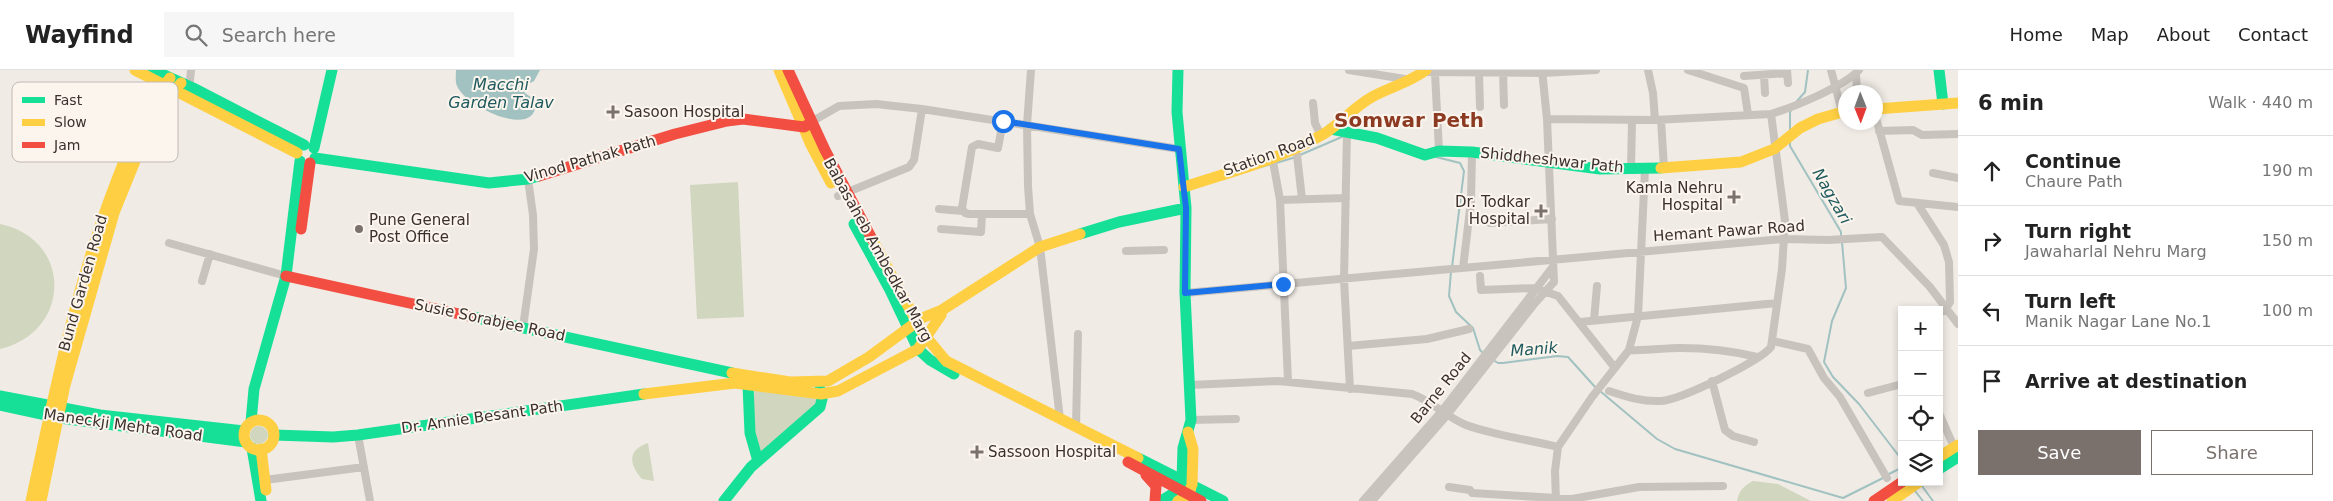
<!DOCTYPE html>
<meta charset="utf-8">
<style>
:root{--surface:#fff;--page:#f6f6f6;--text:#222;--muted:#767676;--line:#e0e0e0;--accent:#7a716c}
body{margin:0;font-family:"DejaVu Sans",sans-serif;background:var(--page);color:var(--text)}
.controls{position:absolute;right:15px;bottom:15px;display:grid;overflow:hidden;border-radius:0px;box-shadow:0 2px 8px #0003}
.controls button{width:45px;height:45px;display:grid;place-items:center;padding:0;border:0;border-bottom:1px solid var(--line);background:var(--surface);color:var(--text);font:25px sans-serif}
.compass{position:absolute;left:1838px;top:15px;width:45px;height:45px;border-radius:50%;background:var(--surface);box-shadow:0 2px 8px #0003;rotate:179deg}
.stop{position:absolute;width:15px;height:15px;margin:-11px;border:4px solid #1a73e8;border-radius:50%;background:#fff}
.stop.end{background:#1a73e8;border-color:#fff;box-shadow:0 1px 5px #0008}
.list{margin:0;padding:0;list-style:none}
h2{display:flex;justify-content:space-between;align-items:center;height:65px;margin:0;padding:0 20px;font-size:21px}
h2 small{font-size:16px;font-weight:400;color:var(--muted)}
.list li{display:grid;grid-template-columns:32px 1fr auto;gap:15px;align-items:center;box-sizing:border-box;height:70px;padding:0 20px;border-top:1px solid var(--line)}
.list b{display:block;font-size:19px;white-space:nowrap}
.list p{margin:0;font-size:16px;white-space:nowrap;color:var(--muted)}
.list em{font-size:16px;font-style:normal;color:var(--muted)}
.actions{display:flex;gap:10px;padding:15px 20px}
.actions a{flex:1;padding:11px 0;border:1px solid var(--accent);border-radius:0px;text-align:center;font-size:18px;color:var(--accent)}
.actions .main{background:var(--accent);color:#fff}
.icon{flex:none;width:28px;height:28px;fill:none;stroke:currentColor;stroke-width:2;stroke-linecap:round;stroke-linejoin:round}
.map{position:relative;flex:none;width:1958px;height:431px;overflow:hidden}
header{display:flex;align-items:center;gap:30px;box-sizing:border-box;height:70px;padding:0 25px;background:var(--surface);border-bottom:1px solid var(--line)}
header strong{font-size:24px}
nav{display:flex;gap:28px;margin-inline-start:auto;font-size:18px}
.search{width:350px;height:45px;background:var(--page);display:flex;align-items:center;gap:12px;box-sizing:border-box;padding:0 18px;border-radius:0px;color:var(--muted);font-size:19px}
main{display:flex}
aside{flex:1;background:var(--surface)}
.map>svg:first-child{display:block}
.green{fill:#d1d6bf}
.water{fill:#a1c2c1}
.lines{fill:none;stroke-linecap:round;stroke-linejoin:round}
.stream{stroke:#a1c2c1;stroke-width:2}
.street{stroke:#c9c3be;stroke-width:8}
.fast{stroke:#16e098;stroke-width:11}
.slow{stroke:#ffcf43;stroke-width:11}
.jam{stroke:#f24e42;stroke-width:11}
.route{stroke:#1a73e8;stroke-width:6}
.poi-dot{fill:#7a716c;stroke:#fbf5ee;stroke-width:2}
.labels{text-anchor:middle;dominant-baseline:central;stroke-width:4;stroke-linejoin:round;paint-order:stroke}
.poi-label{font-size:15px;fill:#3b302b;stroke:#fbf5ee;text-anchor:start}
.street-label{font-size:15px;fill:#3b302b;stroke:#fbf5ee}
.water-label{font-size:16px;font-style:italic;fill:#1f5a5e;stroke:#fbf5ee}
.district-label{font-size:20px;font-weight:bold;fill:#8c3b22;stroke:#fbf5ee}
.key{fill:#fbf5ee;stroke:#c1bab4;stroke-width:1}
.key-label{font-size:14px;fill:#3b302b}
</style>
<header>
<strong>Wayfind</strong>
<div class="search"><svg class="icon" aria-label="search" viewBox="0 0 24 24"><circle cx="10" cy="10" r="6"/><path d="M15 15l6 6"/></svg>Search here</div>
<nav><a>Home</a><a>Map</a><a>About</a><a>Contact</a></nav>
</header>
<main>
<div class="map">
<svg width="1958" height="431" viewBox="0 0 1958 431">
<rect width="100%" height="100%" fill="#f0ebe5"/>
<path class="green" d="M738,112L744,247L697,249L690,115Z
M0,154C73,169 72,262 0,279Z
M755,319L817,324V333L760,385L757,379L752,333Z
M250 365a9 9 0 1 1 18 0a9 9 0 1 1-18 0Z
M648,373L654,411L642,409C629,394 627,380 648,373Z
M1753,411L1778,414L1811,431H1737C1739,420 1744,416 1753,411Z"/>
<path class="water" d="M456,0H540L534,11L523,17L525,23L535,30C541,71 467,39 457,16C455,12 456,4 456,0Z"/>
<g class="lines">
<path class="stream" d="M1797,31L1805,22L1808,0
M1790,61V42L1792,39
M1790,71V76L1841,162V168
M1300,85L1344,66
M1436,87L1460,93L1464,101L1452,197
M1276,93L1296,87
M1250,100L1272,94
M1842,172L1846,218L1832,251L1824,292L1833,307L1859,334L1902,390
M1451,201L1449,226L1456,242L1473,258L1480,280L1483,283
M1493,290L1498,293H1503L1557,286L1568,287L1596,318
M1600,321L1657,369L1675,379L1843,428L1883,408
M1887,405L1899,399L1902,402
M1922,416L1933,431
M1915,421L1923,431"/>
<path class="street" d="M1031,0L1027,55L1028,116L1030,144L1040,177L1060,349
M1349,0L1411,10
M1648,0L1653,23L1655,50
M1688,0L1744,18L1748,44
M1787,0L1788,13
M1831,0L1842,42
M1503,1L1504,35
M1424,2L1543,3L1596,0
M1479,2L1480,37
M1435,3L1439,81
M1856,4L1857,22
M1764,5L1765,23
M1744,6L1787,3
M189,20L191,0
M1313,33L1315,53L1321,66
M1771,44C1794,37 1843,17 1859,0
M1876,48L1899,131L1958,137
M1547,49L1655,50L1771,44L1785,151L1782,199L1771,277C1761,291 1680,330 1661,331C1643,332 1627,327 1609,321
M1661,50L1664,98
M1003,51L998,78L978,74L972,77L962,138L965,143L969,144H1030
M811,52L839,36L876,34L922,39
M1879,61L1913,60L1922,65L1958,64
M1347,62L1344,210L1350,319
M1297,85L1302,129
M1272,86L1280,130L1288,311
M1631,99L1632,50
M1933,103L1958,108
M838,126L909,97L914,90L922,39L1179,79
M1280,130L1346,128
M1917,133L1944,175L1949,192L1950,232L1946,239L1939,243
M939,139L963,141
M1490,153L1552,149
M941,159L981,162L982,144
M169,173L286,206
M1126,181L1164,180
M1463,198L1471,131L1472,82
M1480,206L1481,220L1535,218L1558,226L1615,298
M202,211L210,184
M1185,223L1783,169L1828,170L1882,167L1930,217L1958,254
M1594,250L1597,216
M1580,252L1777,233
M523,257L534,179L533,145L528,109
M1773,271L1808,279L1824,308L1840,327L1887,408
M1348,276L1427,269L1469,259
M1629,280C1646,281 1663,278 1680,278C1705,278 1733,281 1757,287
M1712,311L1725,360L1733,366L1754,372
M1190,315L1278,311L1412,324C1432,331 1446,347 1466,355C1493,365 1530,370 1558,377
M1868,323L1902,314
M1939,343L1954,377
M1191,350L1236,349
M1076,357L1078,264
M358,365L370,431
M265,410L364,397
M1449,417L1470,420L1472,423L1572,429L1639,417L1723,416
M1363,431L1442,341L1552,198
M1372,431L1447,345L1535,233L1554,212L1547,49L1542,0
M1556,431L1555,401L1558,377L1592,327L1629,280L1638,246L1645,99"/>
<path class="fast" d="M153,0L193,18L304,75
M1178,0L1177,42L1186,138L1185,223L1191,350L1183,378L1182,410
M1939,0L1943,34
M1331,59L1377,68L1425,85L1439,81L1472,82L1600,99L1661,98
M314,78L332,0
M315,88L489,113L528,109L539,106
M854,154L889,218L918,279L930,290L954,304
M1080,164L1119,152L1186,138
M473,247L732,303
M748,315L750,363L758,391
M0,326L100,345L244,361
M0,335L60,348L246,372
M251,352L254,319L286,206L300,91
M274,365L333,367L358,365L644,324
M252,378L261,431
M1138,388L1223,431
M1939,399L1958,387
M724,431L751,397L820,337L822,329L820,319
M1161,431L1179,420L1181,411"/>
<path class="slow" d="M135,0L297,83
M779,0L811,75L831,113
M1876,39L1958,33
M1661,98L1741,92L1774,79L1800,58L1818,49L1846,41
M1184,117C1229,102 1278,90 1320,66C1339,56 1352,38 1372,27C1390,17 1409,13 1426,0
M872,169L922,262L946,291L1138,388
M732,303L790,312L828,311L869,287L922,248L942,240L1040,177L1080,164
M644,324L735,313L821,324L838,321L918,279L941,245L942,240
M244 365a15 15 0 1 1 30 0a15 15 0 1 1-30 0Z
M1188,362L1193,379L1192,415
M261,379L266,420
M1939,387L1958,375
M31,431C54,323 76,215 116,112C130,75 145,38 170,8
M41,431L65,315L114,143L146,64L160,37L181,13
M1178,431L1189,425L1191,417
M1892,431L1919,412"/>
<path class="jam" d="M788,0L825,80L872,169
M539,106L675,64L727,51L743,49L804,57L809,54
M301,159L310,93
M286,206L473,247
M1128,392L1201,431
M1146,405L1156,416L1155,431
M1874,431L1902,412"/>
</g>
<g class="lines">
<path class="route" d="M1003,51L1179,79L1186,138L1185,223L1283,214"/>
</g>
<g class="poi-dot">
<path d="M610.5 34.5h5v5h5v5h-5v5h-5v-5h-5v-5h5z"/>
<path d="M1731.5 119.5h5v5h5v5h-5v5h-5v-5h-5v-5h5z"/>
<path d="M1538.5 133.5h5v5h5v5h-5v5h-5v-5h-5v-5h5z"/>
<circle cx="359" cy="159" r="5"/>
<path d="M974.5 374.5h5v5h5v5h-5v5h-5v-5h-5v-5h5z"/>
</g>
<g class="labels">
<g class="poi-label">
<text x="624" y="42">Sasoon Hospital</text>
<text x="1723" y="118" text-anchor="end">Kamla Nehru<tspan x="1723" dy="17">Hospital</tspan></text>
<text x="1530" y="132" text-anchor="end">Dr. Todkar<tspan x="1530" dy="17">Hospital</tspan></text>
<text x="369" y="150">Pune General<tspan x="369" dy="17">Post Office</tspan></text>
<text x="988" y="382">Sassoon Hospital</text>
</g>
<g class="street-label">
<text transform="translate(1269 85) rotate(-20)">Station Road</text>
<text transform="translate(590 89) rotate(-16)">Vinod Pathak Path</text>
<text transform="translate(1552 90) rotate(6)">Shiddheshwar Path</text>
<text transform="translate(1729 161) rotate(-4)">Hemant Pawar Road</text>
<text transform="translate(878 180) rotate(61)">Babasaheb Ambedkar Marg</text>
<text transform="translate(83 213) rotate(-74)">Bund Garden Road</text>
<text transform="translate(490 250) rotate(12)">Susie Sorabjee Road</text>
<text transform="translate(1441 318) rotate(-51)">Barne Road</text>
<text transform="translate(482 347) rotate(-8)">Dr. Annie Besant Path</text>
<text transform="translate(123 355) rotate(8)">Maneckji Mehta Road</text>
</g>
<g class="water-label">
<text x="501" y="14">Macchi<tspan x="501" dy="18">Garden Talav</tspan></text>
<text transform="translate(1832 126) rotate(60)">Nagzari</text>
<text transform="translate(1534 279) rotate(-4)">Manik</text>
</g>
<g class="district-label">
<text x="1409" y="50">Somwar Peth</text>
</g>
</g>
<rect x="12" y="12" width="166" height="80" rx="8" class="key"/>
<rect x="22" y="27" width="23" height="6" fill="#16e098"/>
<rect x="22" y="49" width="23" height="7" fill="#ffcf43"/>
<rect x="22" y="72" width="23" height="6" fill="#f24e42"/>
<g class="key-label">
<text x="54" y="35">Fast</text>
<text x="54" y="57">Slow</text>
<text x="54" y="80">Jam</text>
</g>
</svg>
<div class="controls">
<button>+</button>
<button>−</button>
<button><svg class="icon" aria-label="locate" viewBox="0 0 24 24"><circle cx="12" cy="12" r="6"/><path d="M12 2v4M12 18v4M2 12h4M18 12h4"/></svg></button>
<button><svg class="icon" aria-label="layers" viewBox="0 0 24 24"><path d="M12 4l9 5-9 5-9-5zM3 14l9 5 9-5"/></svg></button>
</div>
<svg class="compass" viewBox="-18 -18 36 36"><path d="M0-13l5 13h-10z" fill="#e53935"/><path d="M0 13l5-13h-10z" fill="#767676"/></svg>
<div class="stop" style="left:1003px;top:51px"></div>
<div class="stop end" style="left:1283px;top:214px"></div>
</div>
<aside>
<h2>6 min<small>Walk · 440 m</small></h2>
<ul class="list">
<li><svg class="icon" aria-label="ahead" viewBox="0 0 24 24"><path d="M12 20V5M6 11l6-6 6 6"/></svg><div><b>Continue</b><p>Chaure Path</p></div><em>190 m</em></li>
<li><svg class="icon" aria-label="right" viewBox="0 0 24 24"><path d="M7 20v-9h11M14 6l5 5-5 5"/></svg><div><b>Turn right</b><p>Jawaharlal Nehru Marg</p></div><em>150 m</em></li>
<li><svg class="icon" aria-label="left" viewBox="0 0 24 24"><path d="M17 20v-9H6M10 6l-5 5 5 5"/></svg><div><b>Turn left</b><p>Manik Nagar Lane No.1</p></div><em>100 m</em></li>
<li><svg class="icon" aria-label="arrive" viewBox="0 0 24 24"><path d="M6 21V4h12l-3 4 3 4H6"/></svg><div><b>Arrive at destination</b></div></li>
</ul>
<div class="actions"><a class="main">Save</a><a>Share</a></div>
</aside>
</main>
